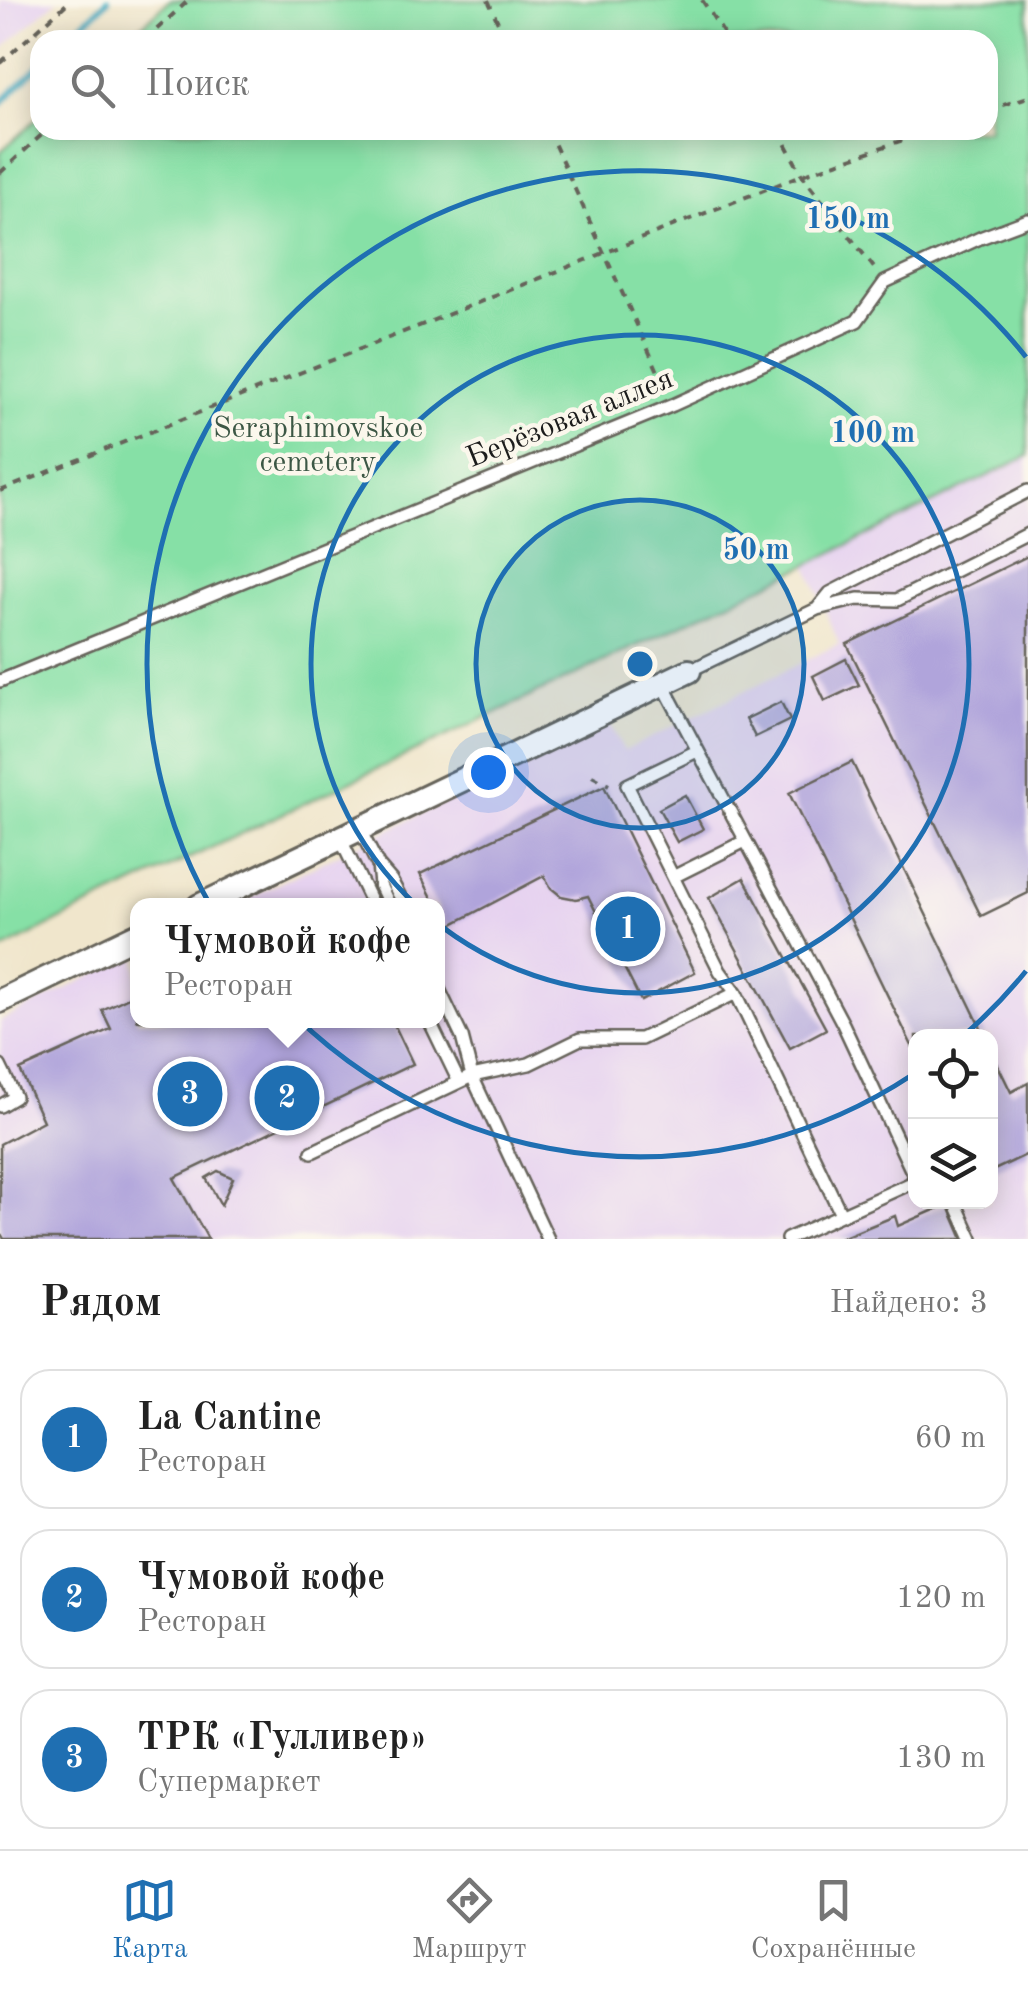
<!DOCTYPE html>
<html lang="ru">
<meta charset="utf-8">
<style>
:root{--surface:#fff;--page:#f2f2f2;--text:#222;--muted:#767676;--line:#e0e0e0;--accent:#1f6fb2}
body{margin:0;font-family:"Old Standard TT",serif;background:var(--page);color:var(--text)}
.controls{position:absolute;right:30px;bottom:30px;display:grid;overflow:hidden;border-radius:20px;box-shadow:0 5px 25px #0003}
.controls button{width:90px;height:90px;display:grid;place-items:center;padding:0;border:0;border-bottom:2px solid var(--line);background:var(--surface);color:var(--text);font:50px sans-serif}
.you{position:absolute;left:488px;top:772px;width:35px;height:35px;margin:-25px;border:8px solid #fff;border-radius:50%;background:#1a73e8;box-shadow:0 0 0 15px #1a73e833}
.badge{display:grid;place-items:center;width:65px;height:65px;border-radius:50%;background:var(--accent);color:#fff;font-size:32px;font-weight:700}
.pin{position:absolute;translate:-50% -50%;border:5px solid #fff;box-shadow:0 2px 10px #0006}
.popup{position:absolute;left:130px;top:898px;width:315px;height:130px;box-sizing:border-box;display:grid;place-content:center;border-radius:20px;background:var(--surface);filter:drop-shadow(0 2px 8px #0005);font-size:32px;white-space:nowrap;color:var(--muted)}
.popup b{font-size:38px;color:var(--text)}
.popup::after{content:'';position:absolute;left:50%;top:100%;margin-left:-20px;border:20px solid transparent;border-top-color:var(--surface)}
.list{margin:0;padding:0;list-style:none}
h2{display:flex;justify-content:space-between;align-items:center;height:130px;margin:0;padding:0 40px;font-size:42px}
h2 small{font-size:32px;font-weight:400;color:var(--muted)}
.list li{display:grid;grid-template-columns:65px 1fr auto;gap:30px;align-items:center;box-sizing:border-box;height:140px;margin:0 20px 20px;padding:0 20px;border:2px solid var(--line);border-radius:30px}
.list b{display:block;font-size:38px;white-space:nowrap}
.list p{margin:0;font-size:32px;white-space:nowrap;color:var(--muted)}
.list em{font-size:32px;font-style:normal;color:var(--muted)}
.icon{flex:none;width:55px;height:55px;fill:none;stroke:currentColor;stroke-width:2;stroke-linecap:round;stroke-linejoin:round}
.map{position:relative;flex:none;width:1028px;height:1239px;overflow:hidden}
.search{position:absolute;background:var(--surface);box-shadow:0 5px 25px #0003;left:30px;right:30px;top:30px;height:110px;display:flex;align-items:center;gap:25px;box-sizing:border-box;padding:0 35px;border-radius:30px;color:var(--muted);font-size:38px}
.sheet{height:610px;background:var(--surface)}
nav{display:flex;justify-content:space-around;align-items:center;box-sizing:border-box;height:140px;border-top:2px solid var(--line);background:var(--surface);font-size:28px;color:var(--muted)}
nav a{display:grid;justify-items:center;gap:5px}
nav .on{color:var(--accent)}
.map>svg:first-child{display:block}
.built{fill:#e6d2f0;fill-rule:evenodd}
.green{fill:#86e0a6;stroke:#517e61;stroke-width:2.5}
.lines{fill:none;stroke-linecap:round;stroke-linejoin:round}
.stream{stroke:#3ea8bf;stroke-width:6}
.building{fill:#b0a4db}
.service-casing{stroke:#66635a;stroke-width:16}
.minor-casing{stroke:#66635a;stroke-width:28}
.path{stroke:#66635a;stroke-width:4;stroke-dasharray:8 8;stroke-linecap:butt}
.service{stroke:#fff;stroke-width:11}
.minor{stroke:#fff;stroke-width:22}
.ring{fill:none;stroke:#1f6fb2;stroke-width:5}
.labels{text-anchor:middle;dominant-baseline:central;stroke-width:9;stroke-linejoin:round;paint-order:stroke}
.street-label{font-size:30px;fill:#1c1c1c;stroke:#fbf7ec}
.park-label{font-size:30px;fill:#3c5745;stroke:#fbf7ec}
.centre{fill:#1f6fb2;stroke:#fbf7ec;stroke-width:5}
.ring-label{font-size:30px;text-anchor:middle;font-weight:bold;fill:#1f6fb2;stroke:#fbf7ec;stroke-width:9;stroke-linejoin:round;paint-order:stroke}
</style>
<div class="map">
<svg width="1028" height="1239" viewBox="0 0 1028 1239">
<rect width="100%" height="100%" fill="#fbf7ec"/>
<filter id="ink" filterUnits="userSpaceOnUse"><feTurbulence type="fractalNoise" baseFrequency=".01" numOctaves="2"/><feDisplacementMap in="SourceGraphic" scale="20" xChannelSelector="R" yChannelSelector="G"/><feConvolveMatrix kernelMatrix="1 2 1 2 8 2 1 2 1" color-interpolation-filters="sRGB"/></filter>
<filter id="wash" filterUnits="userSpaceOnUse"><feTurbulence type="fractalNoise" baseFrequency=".0048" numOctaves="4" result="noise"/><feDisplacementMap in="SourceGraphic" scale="40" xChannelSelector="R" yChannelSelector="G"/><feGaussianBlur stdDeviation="2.25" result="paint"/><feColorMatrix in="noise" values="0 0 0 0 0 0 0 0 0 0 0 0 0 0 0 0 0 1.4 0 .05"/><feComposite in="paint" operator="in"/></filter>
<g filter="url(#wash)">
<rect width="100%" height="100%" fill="#f0e6cc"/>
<path class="built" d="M0,0H57L0,51Z
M1028,456V1239H0V1021L137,954V1020H437V906L235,905L609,722L624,751L839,644L807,565ZM916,1036H990V1202H916Z"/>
<path class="green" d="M170,0H1028V456L807,565L82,909L0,951V152L40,116V130H988V40H126Z"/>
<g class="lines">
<path class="stream" d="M66,40L108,0
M0,104L40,65"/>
</g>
<g id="blocks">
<path class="building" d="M1028,556V893L981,916L847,644Z
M846,659L859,685L825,701L813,676Z
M781,702L790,720L755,737L746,719Z
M852,762L985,1036H916V1054L789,793Z
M604,786L695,972L641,1001L588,896L576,899L561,896L551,888L544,876L447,927L420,874Z
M685,795L703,829L677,842L659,809Z
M744,878L826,1029L790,1048L709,898Z
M137,993V1020H392L413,1064L174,1178L208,1239H4L0,1232V1144L43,1121L20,1070L111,1029L102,1010Z
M990,1049L1011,1092L1028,1083V1154L990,1172Z
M218,1171L233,1178L221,1205L206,1178Z
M948,1204L963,1239H839L895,1216L898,1226Z"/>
</g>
</g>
<g filter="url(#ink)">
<use href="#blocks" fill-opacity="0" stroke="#66635a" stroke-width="2.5"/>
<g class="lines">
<defs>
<path id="service" d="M817,609L830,593L1028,491
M689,671L817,609L858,599L897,600L1028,534
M0,681L673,405L857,321L885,282L980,238L1028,220
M662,683L843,1024L916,1180
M697,751L627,785L720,971L736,993L841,1214
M359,828L378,865L380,885L390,906
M340,838L373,906
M378,865L391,880L405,906
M673,877L745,841
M437,985L462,1037L472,1076L548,1239
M429,1020L459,1082
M0,1066L15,1097L0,1106
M312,1152L472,1076L529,1064L580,1039H641L736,993
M955,1202L972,1239
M787,1239L916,1181"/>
<path id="minor" d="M199,906L689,671
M0,1001L137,935"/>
</defs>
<use href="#service" class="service-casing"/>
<use href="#minor" class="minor-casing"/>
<path class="path" d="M488,0L506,40
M702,0L728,40
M145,40L189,0
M0,63L71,0
M988,110L1028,97
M548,130L667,391
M778,130L802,175L875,269
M0,173L47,130
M0,491L802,175L932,130
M592,776L609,785"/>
<use href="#service" class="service"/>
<use href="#minor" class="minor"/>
</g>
</g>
<circle cx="640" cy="664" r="164" fill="#1f6fb2" fill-opacity=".12"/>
<g class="ring">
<circle cx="640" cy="664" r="164"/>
<circle cx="640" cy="664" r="329"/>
<path d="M1026 971A493 493 0 0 1 963 1036M912 1075A493 493 0 1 1 1026 357"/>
</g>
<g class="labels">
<g class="street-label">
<text transform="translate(570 419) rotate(-22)">Берёзовая аллея</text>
</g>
<g class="park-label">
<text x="318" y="429">Seraphimovskoe<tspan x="318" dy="34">cemetery</tspan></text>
</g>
</g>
<circle cx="640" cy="664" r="15" class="centre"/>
<g class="ring-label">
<text x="848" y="228">150 m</text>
<text x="873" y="442">100 m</text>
<text x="756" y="559">50 m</text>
</g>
</svg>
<div class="controls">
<button><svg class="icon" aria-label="locate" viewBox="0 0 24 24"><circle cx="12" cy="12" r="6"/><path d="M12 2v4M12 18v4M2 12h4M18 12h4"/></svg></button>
<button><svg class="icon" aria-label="layers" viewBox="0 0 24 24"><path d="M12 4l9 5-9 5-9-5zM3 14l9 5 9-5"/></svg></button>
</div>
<div class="you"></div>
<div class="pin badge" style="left:628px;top:929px">1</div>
<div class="pin badge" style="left:287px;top:1098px">2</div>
<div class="popup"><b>Чумовой кофе</b>Ресторан</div>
<div class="pin badge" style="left:190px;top:1094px">3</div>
<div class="search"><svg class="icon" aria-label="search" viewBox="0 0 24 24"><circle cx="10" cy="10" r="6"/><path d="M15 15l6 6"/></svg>Поиск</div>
</div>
<section class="sheet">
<h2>Рядом<small>Найдено: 3</small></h2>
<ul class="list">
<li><span class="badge">1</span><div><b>La Cantine</b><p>Ресторан</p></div><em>60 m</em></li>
<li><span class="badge">2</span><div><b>Чумовой кофе</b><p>Ресторан</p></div><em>120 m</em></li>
<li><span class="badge">3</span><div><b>ТРК «Гулливер»</b><p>Супермаркет</p></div><em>130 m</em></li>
</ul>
</section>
<nav>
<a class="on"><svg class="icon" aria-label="map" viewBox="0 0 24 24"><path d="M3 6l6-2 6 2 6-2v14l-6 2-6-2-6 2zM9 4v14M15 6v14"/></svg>Карта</a>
<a><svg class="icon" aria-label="directions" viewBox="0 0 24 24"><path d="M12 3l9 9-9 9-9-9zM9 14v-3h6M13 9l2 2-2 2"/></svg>Маршрут</a>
<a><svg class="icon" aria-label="saved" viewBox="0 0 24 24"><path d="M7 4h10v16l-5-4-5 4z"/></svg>Сохранённые</a>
</nav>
